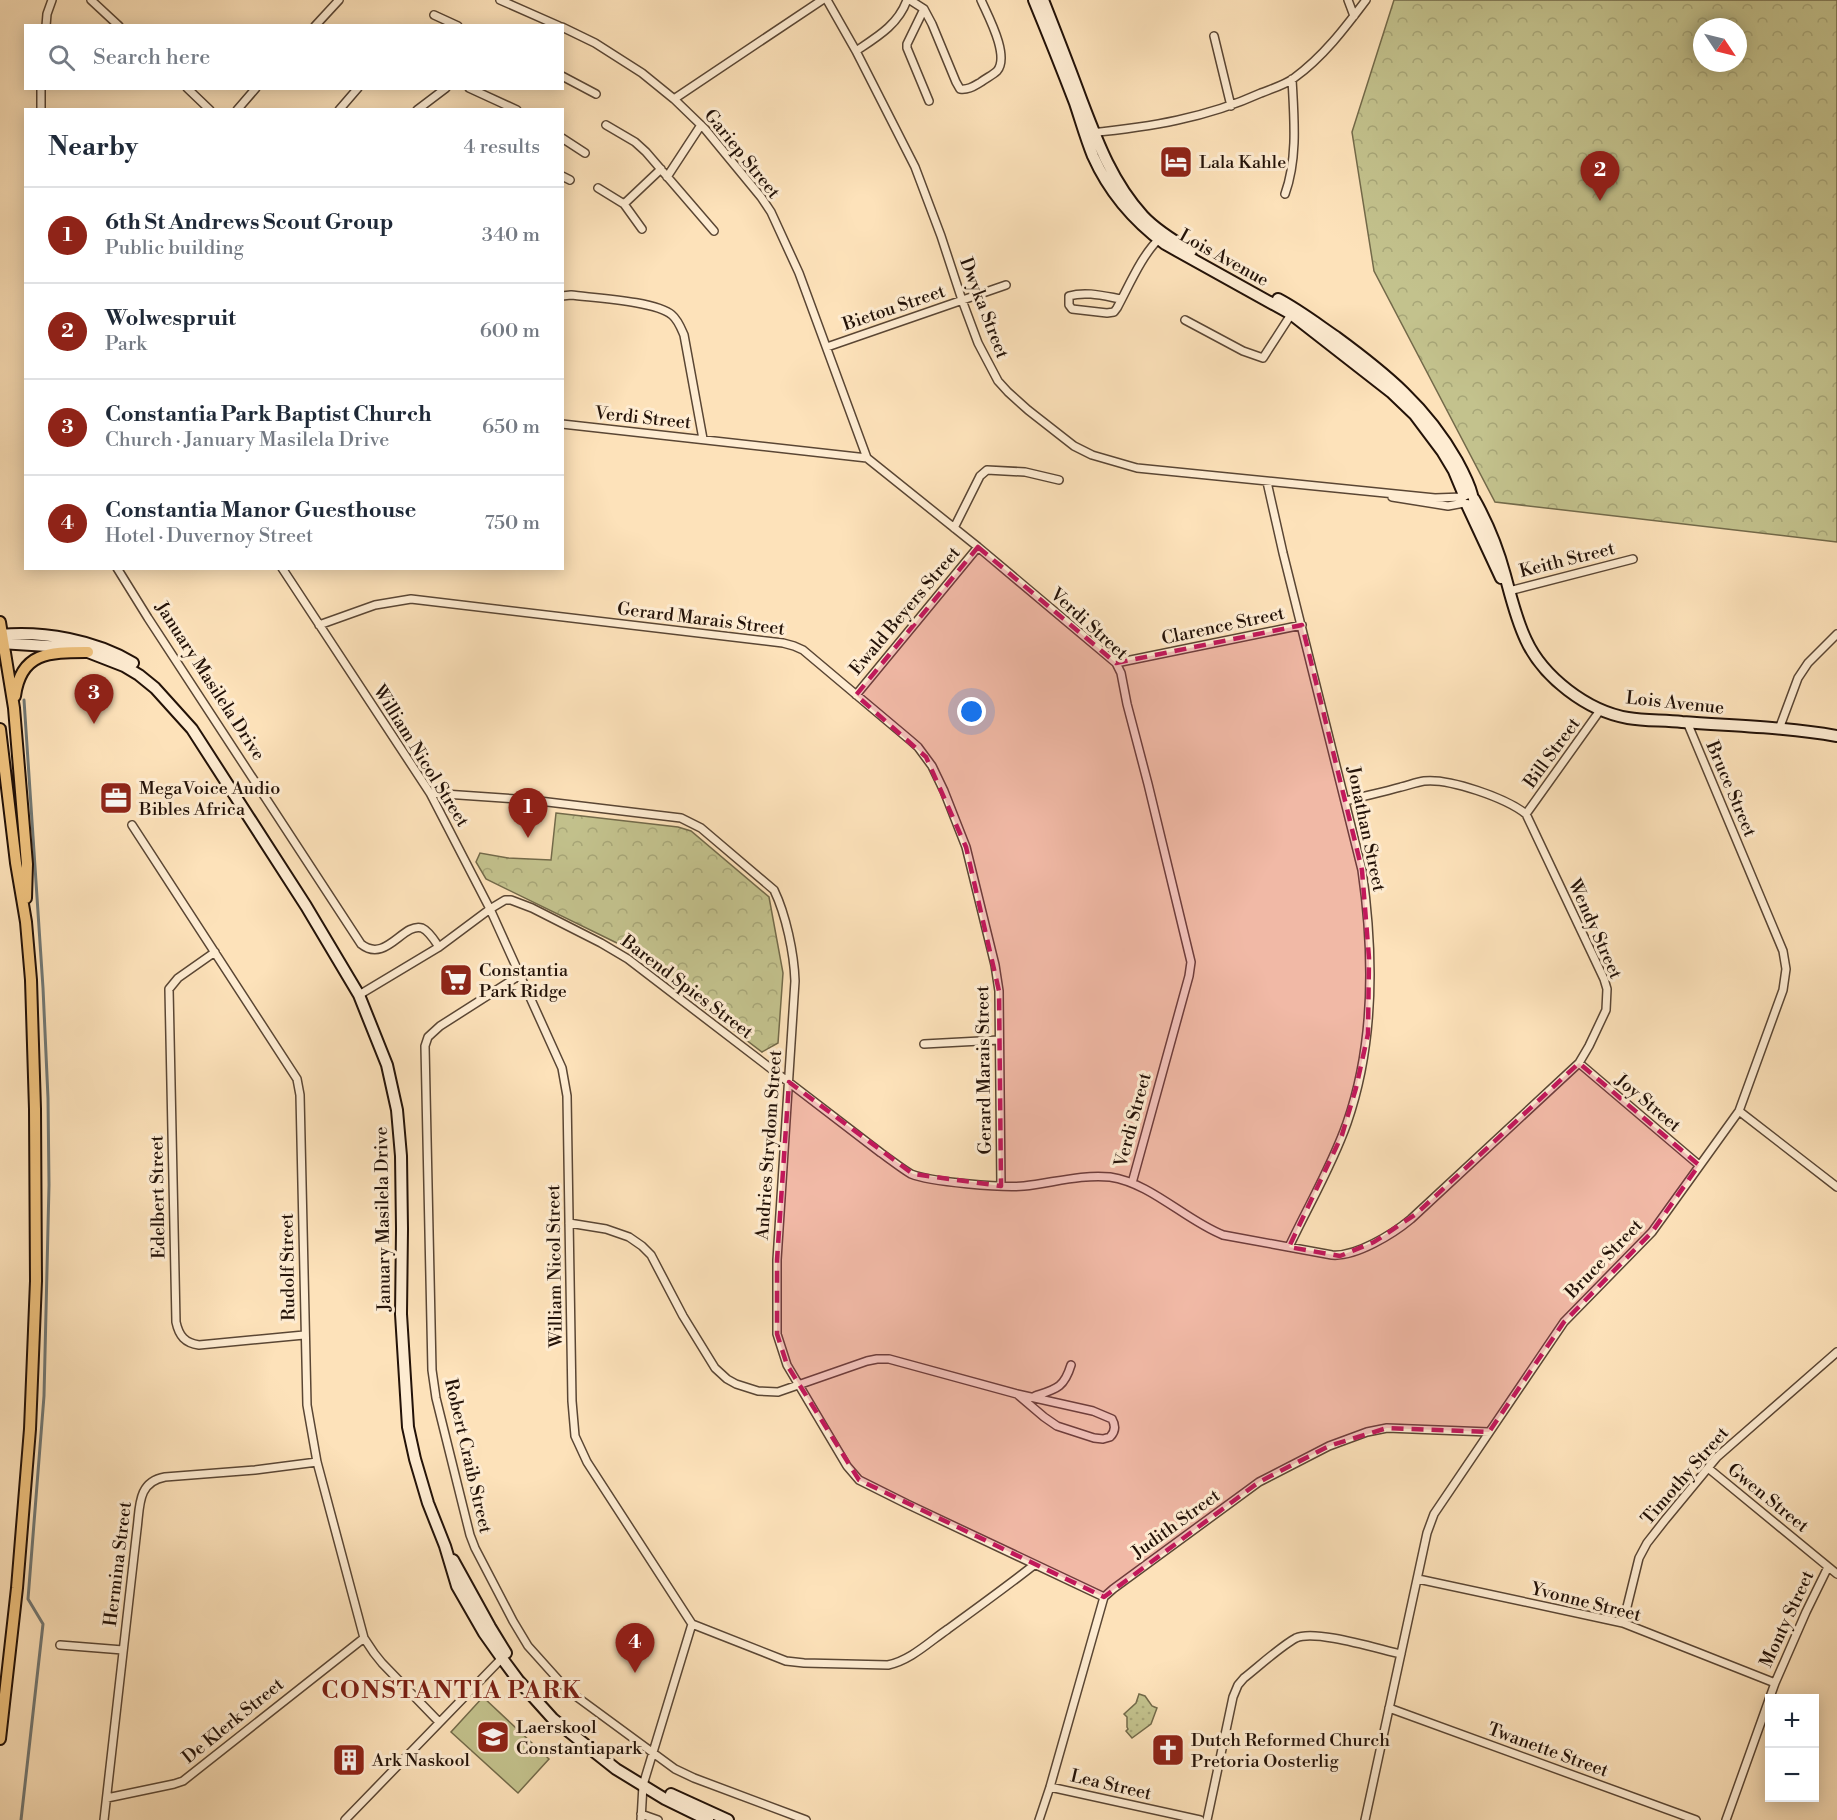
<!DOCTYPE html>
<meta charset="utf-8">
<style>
:root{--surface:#fff;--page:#f2f2f3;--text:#1f2937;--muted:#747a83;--line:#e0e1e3;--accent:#8f2418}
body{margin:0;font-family:"Libre Bodoni",serif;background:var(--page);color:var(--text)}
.controls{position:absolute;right:18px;bottom:18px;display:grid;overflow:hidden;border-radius:0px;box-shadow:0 3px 15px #0003}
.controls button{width:54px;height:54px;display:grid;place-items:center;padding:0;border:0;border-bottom:2px solid var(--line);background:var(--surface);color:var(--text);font:30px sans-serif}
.compass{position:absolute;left:1693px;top:18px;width:54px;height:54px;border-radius:50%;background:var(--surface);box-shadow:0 3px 15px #0003;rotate:125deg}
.you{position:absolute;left:972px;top:712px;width:21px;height:21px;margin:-15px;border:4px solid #fff;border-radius:50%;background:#1a73e8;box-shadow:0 0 0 9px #1a73e833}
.badge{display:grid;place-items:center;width:39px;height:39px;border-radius:50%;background:var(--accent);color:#fff;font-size:20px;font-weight:700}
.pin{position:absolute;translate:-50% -50px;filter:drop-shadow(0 2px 3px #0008)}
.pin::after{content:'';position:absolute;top:32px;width:21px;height:18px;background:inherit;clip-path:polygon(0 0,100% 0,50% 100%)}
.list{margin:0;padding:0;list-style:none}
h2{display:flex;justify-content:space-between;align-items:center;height:78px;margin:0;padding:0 24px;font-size:26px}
h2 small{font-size:20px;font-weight:400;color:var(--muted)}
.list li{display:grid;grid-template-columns:39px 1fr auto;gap:18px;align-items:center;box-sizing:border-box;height:96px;padding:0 24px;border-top:2px solid var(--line)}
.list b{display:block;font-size:22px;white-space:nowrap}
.list p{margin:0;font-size:20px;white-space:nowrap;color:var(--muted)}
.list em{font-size:20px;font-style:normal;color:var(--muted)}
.icon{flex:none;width:33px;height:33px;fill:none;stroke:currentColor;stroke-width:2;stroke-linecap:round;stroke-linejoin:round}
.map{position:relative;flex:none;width:1837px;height:1820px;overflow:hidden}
.search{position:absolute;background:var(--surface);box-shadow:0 3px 15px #0003;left:24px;top:24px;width:540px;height:66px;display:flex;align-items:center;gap:15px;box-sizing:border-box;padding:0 21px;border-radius:0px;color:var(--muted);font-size:22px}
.panel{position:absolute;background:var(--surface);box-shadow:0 3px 15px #0003;left:24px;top:108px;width:540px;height:462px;border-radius:0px}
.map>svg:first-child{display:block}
.grass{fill:url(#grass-dots);stroke:#736a4a;stroke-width:1.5}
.park{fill:url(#park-crowns);stroke:#736a4a;stroke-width:1.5;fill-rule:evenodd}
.garden{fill:#c3c28d;stroke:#736a4a;stroke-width:1.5}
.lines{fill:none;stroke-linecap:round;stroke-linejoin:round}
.stream{stroke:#717773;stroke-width:3}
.street-casing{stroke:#5a4634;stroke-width:10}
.secondary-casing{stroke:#231208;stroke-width:14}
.primary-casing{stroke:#231208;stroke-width:14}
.street{stroke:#feecd2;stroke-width:7}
.secondary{stroke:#feecd2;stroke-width:10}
.primary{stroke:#eec17d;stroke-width:10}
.marked{fill:#c2185b;fill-opacity:0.2;stroke:#c2185b;stroke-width:4.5;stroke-dasharray:12 8;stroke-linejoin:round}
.labels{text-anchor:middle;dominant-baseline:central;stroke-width:6;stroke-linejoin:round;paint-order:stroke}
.street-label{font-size:18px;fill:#231208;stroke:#feecd2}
.poi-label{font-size:18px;fill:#231208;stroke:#feecd2;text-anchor:start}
.district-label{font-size:24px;font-weight:bold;letter-spacing:1.5px;fill:#7a1f14;stroke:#feecd2}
</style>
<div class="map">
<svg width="1837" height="1820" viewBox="0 0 1837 1820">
<defs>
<pattern id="grass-dots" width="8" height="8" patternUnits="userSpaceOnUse" patternTransform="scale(1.5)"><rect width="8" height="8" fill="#c3c28d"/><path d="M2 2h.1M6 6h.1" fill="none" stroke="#a7a678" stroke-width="1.8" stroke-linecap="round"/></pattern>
<pattern id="park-crowns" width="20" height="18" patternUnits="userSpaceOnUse" patternTransform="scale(1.5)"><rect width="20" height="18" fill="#c3c28d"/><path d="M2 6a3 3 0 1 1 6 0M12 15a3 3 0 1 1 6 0" fill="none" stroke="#a7a678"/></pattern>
</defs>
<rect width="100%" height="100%" fill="#fde2ba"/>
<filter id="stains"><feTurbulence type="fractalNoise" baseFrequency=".00333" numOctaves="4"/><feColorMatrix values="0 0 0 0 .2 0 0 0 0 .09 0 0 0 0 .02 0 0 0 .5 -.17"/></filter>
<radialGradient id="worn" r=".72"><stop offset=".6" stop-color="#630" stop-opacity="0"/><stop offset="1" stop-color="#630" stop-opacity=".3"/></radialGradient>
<path class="grass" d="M1139,1694L1145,1696L1152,1706L1157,1708L1151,1724L1132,1738L1126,1731L1128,1729L1127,1727V1717L1124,1714L1136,1703Z"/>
<path class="park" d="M1394,0H1837V542L1495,502L1374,271L1352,132ZM1702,27H1738V63H1702Z
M556,813L678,827L691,831L769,897L783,973L778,1043L762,1052L623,946L486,879L476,862L480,853L508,858L551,860Z"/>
<path class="garden" d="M483,1697L549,1759L518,1793L451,1732Z"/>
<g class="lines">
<path class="stream" d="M21,1820L43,1624L28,1599L44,1396L49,1185L48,1098L43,988L24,700"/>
<defs>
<path id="street" d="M91,0L119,26
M500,0L559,26
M827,0L856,51L915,167L941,236L962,300L978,343L998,381L1008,392L1028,410L1074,446L1092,455L1137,468L1435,498L1463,497
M910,0L924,9L932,24L956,82L960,89C969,90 974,86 981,82C986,78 993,75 997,71C1010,56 988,16 981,0
M1348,0L1354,16
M924,9L907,44V48L929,101
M434,15L458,26
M46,26L47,14L52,0
M315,26L339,0
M562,27L595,43L642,73L674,99L705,129L761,197L771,212L799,273L867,458
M1214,36L1231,106
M856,51C877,37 898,25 907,0
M562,76L596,94
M187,88L210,110
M469,88L517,110
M674,99L822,0
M41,110V88
M237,110L256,88
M339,110L358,88
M417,110L446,88
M606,125L635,142L646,152L714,231
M1090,133C1150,127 1206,118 1261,93C1271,89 1285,85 1294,78C1323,57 1345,28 1366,0
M562,138L585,153
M562,176L570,180
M667,177L701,125
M598,188L624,204L661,169
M1285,194C1298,158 1294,117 1292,79
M624,204L642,229
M562,296L571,295C594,298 656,301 672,315C678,320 681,328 684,335L703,439
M1121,299C1104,296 1086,291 1069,296V305L1072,309L1107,313L1114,312L1117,308C1129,286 1142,254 1161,237
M1185,320L1243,351L1263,358L1292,313
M827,347L1006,285
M562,424L867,458L978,547L1116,663L1121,673L1127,704L1148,784L1191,962L1189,976L1132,1183
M1267,482L1283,553L1362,870C1374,953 1375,1043 1347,1123C1332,1166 1308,1206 1289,1247
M1392,497L1448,506L1464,503
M954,528L980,476L987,470L1025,472L1059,480
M117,568L148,618L361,944C386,964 403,922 422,928C429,931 435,941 439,947
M282,568L430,793L490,909L562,1068L567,1096L572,1401L575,1436L587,1462L692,1624L786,1661L804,1663L888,1665C911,1660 929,1642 948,1629C977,1608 1006,1587 1034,1565
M1509,591L1633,559
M319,625L375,605L411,599L783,643L794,646L803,650L910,740L918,747L932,766L944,791L966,847L995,965L999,991L1001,1186
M1116,663L1302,625
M856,695L978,547
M1779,729L1798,678L1808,663L1837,634
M430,793L531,800L681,818L701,828L774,890C786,915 794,953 795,981L777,1260V1334L787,1365L847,1466L859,1480L907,1504L1104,1597
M1526,814L1601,709
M132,825L297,1079L300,1095L307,1405L317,1462L364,1638L374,1653L382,1663L439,1722
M215,952L178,978L169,989L176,1322C179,1336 185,1343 199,1345L304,1335
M520,975L440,1026L428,1037L425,1046L432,1370L436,1398L470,1535L475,1548L513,1621L528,1646L563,1685L577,1697L675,1769L694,1778L806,1820
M359,995L439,947L490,909L505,900H511L532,908L601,943L628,959L881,1153C891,1160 901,1168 911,1174C930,1182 1003,1188 1024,1186C1052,1183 1082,1174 1110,1177C1151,1183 1185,1220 1223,1235L1332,1255C1356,1257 1393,1234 1411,1219L1579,1063L1589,1046L1606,1010L1607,989L1604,979L1526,814C1506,798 1449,778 1424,781C1417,782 1409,785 1401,787C1383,792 1365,796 1346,801
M924,1044L999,1040
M1579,1063L1699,1165
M1739,1111L1837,1187
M569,1223L606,1229L629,1237L642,1246L651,1255L683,1316L715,1368L727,1379L736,1384L758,1391L778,1392L867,1361L877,1359H889L1017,1394L1093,1411L1112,1419C1116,1426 1115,1432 1110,1437L1103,1439L1094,1438L1057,1426L1044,1417L1017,1394
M1035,1396C1056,1389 1064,1388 1071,1365
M1708,1468L1837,1574
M1418,1579L1623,1623L1775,1683
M1623,1623L1639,1558L1647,1543L1665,1520L1717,1457L1837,1352
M60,1645L123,1650
M1389,1708L1696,1820
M1050,1787L1200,1820
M107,1798L174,1784L183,1781L364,1638
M641,1814L658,1820
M104,1820L137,1529C140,1507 137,1482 165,1477L255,1470L317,1462
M345,1820L504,1656
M641,1820L643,1785L692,1624
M1039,1820L1050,1787L1104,1597L1113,1589L1259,1482L1329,1446L1367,1432L1387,1428L1489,1432
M1207,1820L1233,1697L1238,1685L1244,1678C1258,1667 1281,1646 1296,1638C1315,1629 1378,1649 1401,1654
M1365,1820L1427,1533L1434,1514L1564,1322L1652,1232L1739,1111L1783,990L1786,969L1783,951L1687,722
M1726,1820L1775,1683L1806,1612L1828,1567"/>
<path id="secondary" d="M1034,0C1048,34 1062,69 1075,103C1081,121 1086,139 1093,156C1109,192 1134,221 1165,244L1291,314L1391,392L1415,415L1442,451L1454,471L1464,495
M1043,0C1056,33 1069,66 1081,99C1097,141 1112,182 1143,216C1156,230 1174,241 1191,251
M1278,299C1299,310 1317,324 1336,337C1385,373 1427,407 1457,461C1463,472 1469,483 1472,495
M1474,499C1487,522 1498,549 1505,575C1511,597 1516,619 1526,640C1543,677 1587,711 1628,718C1645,721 1664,720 1682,722C1734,726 1786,727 1837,736
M1467,505L1501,578
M0,635C44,631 95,640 133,663
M0,643L63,647L88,652L124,666L139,675L155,688L192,729L306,906L359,995L387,1065L397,1110L401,1156L402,1229L401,1314L408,1427L415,1459L428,1503L445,1546L457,1586L484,1633L501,1657L518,1680L553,1719L616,1769L665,1799L708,1820
M453,1560L490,1627L506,1653
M671,1794L728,1820"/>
<path id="primary" d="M0,622L14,708L27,864L26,898
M15,696C21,651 51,652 88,652
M0,729L16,863L26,922L31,980L35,1109L36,1281L30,1429L17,1588L0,1739"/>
</defs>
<use href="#street" class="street-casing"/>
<use href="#secondary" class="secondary-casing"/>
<use href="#primary" class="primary-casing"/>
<use href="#street" class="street"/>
<use href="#secondary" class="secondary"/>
<use href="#primary" class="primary"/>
</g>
<path class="marked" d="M978,547L1116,663L1302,625L1362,870L1369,958L1368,1034L1356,1088L1342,1135L1289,1247L1340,1256L1374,1242L1416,1214L1579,1063L1699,1165L1652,1232L1564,1322L1489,1432L1387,1428L1329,1446L1259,1482L1104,1597L859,1480L787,1365L777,1334V1260L789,1082L913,1174L1001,1186L999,991L966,847L926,757L856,695Z"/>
<defs>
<symbol id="hotel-square" viewBox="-11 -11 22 22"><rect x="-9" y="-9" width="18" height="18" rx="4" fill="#8f2418" stroke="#feecd2"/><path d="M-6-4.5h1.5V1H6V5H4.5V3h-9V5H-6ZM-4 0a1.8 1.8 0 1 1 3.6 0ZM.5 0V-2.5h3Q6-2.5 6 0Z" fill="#fff"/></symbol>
<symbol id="office-square" viewBox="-11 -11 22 22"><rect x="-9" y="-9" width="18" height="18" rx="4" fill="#8f2418" stroke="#feecd2"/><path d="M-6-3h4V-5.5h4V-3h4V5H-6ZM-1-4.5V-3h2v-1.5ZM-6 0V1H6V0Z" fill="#fff"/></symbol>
<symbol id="supermarket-square" viewBox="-11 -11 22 22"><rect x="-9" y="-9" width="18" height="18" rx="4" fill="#8f2418" stroke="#feecd2"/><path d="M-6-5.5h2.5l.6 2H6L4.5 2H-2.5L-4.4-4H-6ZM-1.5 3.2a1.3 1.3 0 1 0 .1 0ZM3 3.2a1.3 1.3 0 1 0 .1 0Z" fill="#fff"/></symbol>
<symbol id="school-square" viewBox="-11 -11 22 22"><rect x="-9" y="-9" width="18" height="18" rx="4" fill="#8f2418" stroke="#feecd2"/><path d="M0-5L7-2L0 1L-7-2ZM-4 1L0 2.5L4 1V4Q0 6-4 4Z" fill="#fff"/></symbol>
<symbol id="church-square" viewBox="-11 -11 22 22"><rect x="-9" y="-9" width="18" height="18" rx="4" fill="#8f2418" stroke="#feecd2"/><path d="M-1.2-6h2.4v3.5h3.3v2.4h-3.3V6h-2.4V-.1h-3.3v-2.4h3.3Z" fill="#fff"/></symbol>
<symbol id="building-square" viewBox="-11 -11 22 22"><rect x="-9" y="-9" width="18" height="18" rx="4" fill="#8f2418" stroke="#feecd2"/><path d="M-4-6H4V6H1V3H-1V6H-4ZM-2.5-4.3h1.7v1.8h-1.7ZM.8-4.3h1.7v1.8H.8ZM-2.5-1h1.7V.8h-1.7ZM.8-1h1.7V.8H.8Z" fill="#fff"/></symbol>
</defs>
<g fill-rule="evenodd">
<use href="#hotel-square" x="1157" y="143" width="38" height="38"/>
<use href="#office-square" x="97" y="779" width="38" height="38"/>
<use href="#supermarket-square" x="437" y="961" width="38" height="38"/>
<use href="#school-square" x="474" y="1718" width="38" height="38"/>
<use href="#church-square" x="1149" y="1731" width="38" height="38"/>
<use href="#building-square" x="330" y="1741" width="38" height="38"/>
</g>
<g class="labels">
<g class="street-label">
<text transform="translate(742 154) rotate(51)">Gariep Street</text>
<text transform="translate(1224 258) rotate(29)">Lois Avenue</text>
<text transform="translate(894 308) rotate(-19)">Bietou Street</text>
<text transform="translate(984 308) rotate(69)">Dwyka Street</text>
<text transform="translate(643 418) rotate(6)">Verdi Street</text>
<text transform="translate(1567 560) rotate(-14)">Keith Street</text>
<text transform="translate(905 611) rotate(-50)">Ewald Beyers Street</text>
<text transform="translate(701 619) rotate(7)">Gerard Marais Street</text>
<text transform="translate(1089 624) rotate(42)">Verdi Street</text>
<text transform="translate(1223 626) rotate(-12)">Clarence Street</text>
<text transform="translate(210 681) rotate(57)">January Masilela Drive</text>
<text transform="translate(1675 703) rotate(6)">Lois Avenue</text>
<text transform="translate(1552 753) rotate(-54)">Bill Street</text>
<text transform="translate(421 756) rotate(58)">William Nicol Street</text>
<text transform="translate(1731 789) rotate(67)">Bruce Street</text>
<text transform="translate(1366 829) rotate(78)">Jonathan Street</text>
<text transform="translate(1595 929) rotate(66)">Wendy Street</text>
<text transform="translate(687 987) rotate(37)">Barend Spies Street</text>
<text transform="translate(984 1070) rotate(-91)">Gerard Marais Street</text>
<text transform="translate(1648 1103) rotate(40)">Joy Street</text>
<text transform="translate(1133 1120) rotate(-75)">Verdi Street</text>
<text transform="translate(769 1145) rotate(-86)">Andries Strydom Street</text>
<text transform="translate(158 1197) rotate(-91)">Edelbert Street</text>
<text transform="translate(383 1219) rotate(-91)">January Masilela Drive</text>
<text transform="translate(1604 1259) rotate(-46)">Bruce Street</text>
<text transform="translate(555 1266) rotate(-91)">William Nicol Street</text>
<text transform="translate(288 1267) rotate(-91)">Rudolf Street</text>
<text transform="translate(468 1456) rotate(77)">Robert Craib Street</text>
<text transform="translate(1685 1476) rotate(-49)">Timothy Street</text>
<text transform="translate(1768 1498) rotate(39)">Gwen Street</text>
<text transform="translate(1176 1524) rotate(-36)">Judith Street</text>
<text transform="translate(118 1564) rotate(-83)">Hermina Street</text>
<text transform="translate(1586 1602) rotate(14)">Yvonne Street</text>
<text transform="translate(1787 1619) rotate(-65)">Monty Street</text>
<text transform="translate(233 1721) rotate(-39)">De Klerk Street</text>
<text transform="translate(1548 1750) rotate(20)">Twanette Street</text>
<text transform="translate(1111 1785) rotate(13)">Lea Street</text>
</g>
<g class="poi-label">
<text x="1199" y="162">Lala Kahle</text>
<text x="139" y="788">MegaVoice Audio<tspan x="139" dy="21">Bibles Africa</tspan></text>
<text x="479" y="970">Constantia<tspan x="479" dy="21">Park Ridge</tspan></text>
<text x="516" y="1727">Laerskool<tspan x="516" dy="21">Constantiapark</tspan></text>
<text x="1191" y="1740">Dutch Reformed Church<tspan x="1191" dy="21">Pretoria Oosterlig</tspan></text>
<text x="372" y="1760">Ark Naskool</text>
</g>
<g class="district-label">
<text x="452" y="1691">CONSTANTIA PARK</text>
</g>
</g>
<rect width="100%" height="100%" filter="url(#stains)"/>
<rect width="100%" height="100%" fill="url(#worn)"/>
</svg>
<div class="controls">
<button>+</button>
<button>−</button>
</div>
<svg class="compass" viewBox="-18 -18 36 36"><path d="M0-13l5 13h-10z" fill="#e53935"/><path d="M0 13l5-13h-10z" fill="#747a83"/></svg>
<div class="you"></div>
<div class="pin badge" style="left:528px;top:838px">1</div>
<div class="pin badge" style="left:1600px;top:201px">2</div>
<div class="pin badge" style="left:94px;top:724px">3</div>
<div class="pin badge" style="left:635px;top:1673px">4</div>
<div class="search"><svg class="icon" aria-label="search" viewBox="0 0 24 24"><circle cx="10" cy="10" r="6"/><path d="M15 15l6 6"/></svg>Search here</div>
<section class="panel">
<h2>Nearby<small>4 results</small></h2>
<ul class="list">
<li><span class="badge">1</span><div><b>6th St Andrews Scout Group</b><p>Public building</p></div><em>340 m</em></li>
<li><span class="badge">2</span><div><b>Wolwespruit</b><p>Park</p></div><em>600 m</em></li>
<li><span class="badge">3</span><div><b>Constantia Park Baptist Church</b><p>Church · January Masilela Drive</p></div><em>650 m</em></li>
<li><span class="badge">4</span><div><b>Constantia Manor Guesthouse</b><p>Hotel · Duvernoy Street</p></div><em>750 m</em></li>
</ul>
</section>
</div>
